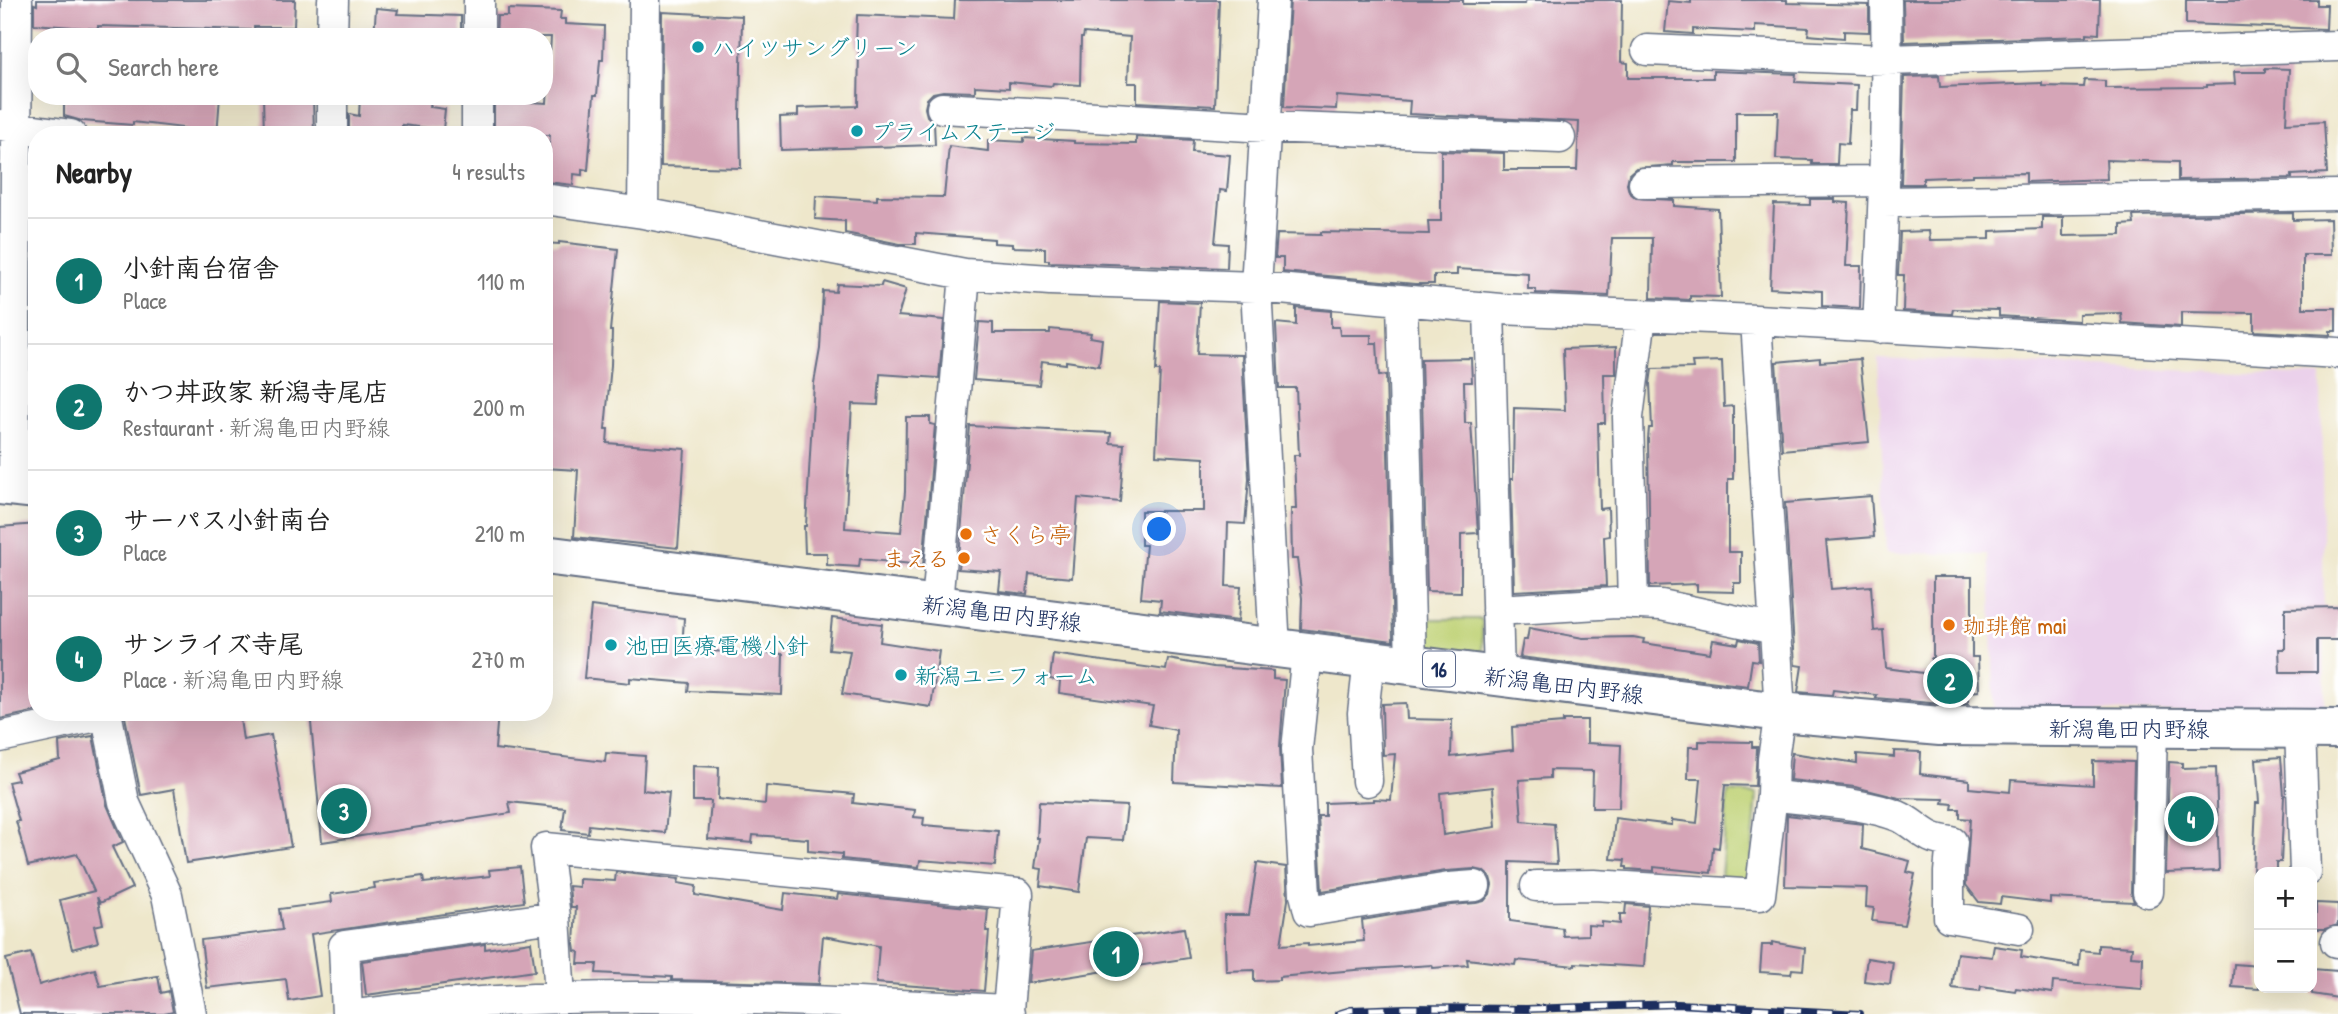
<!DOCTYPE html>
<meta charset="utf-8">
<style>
:root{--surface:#fff;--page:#f6f6f6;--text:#222;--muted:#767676;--line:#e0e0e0;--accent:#0f766e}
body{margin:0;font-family:"Patrick Hand","Klee One",sans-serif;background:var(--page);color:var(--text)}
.controls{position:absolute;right:21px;bottom:21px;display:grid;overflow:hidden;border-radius:14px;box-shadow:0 7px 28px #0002}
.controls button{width:63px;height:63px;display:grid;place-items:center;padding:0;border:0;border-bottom:2px solid var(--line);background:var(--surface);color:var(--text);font:35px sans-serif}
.you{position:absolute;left:1160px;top:530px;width:24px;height:24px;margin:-18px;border:5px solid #fff;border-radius:50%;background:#1a73e8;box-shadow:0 0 0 10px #1a73e833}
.badge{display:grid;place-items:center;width:46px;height:46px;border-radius:50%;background:var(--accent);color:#fff;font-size:23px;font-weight:700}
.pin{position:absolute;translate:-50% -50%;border:4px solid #fff;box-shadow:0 2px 7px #0006}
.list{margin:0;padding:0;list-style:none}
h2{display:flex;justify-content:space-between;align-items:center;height:91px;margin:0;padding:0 28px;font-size:30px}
h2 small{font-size:23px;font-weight:400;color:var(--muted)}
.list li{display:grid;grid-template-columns:46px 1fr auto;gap:21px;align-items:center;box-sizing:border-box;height:126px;padding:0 28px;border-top:2px solid var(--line)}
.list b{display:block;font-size:26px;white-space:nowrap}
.list p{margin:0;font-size:23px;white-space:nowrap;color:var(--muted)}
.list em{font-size:23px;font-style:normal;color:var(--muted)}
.icon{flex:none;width:38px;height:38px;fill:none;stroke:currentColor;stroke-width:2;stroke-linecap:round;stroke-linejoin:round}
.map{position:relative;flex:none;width:2338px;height:1014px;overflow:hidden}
.search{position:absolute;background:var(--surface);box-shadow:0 7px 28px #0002;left:28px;top:28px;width:525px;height:77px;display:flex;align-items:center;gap:18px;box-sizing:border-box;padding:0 24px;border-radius:28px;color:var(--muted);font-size:26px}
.panel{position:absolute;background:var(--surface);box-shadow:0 7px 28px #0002;left:28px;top:126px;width:525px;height:595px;border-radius:28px}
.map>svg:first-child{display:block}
.built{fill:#ebd1eb}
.green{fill:#bfd276;stroke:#6d806a;stroke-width:2}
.building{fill:#d5a5b7;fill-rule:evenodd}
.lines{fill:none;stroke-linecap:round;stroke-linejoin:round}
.street-casing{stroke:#656f84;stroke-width:33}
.primary-casing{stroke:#656f84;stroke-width:42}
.street{stroke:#fff;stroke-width:30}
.primary{stroke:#fff;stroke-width:38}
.rail-casing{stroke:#1b2f5e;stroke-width:8}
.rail{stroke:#fff;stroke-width:5;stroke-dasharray:16;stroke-linecap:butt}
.culture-dot{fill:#0f9aa8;stroke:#fff;stroke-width:2.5}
.food-dot{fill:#e8710a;stroke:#fff;stroke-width:2.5}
.labels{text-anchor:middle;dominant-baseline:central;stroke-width:5;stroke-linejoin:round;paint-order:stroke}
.shield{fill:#fff;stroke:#5f6d8e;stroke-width:2}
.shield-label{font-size:21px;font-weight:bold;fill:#1b2f5e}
.culture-label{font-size:23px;fill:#0d838f;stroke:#fff;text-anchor:start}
.food-label{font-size:23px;fill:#c56008;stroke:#fff;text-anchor:start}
.street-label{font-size:23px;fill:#1b2f5e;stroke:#fff}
</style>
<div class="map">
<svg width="2338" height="1014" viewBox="0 0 2338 1014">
<rect width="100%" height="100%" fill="#fff"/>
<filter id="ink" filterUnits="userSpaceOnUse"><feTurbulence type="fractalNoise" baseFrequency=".0143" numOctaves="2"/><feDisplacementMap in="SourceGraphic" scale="14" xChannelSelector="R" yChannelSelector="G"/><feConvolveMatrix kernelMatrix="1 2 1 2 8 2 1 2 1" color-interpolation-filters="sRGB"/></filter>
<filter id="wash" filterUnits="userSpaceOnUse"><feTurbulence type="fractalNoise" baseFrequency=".00686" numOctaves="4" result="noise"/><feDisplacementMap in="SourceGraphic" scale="28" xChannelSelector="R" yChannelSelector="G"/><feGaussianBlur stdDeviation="1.57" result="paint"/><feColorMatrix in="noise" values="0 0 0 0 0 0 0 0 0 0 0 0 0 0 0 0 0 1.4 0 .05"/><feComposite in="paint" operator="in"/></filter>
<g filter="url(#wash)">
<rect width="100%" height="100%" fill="#eee7cb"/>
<path class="built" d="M1878,358L2321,376L2325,714L1994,710L1991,584L1987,554L1886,553Z"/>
<path class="green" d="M1423,619H1482L1483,660L1424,652Z
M1728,792L1757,794L1750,879L1721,877Z"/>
<g id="blocks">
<path class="building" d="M37,0H295L294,27H254V30L98,26V29L34,24V4L37,5Z
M955,0H1219L1215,106L1137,102V83H1128L1130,37L1084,33L1083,38H1081L1080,85L1053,83L1052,86L1009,82V88L975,86V92L943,91L933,93L927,99L925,108L927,116L934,123L935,145L781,150L780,117L798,116V108L858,106L859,47H856L857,15L954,19Z
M1290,0H1463V4H1525L1526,0H1622L1621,62L1628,63V78H1713V71L1796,74L1795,82L1857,85L1856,110H1850L1848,144L1838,143L1837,164H1812V160L1776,159L1778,112H1736V162H1673V165L1636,168L1629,174L1627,184L1629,192L1636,198L1674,200V206L1718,209L1721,297L1690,296V300L1651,298L1652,238H1612L1609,296L1536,293V289H1528V273L1457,269V275H1434V284H1415L1283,272V258H1275L1277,234L1321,235V232L1429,234L1428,221H1441V151L1504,153V170H1577L1579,122L1409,114L1410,101L1337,96L1336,109L1284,107Z
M1691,0H1787V3L1869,5V32L1844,31V38L1808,35L1809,28L1755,25V32L1693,29V34L1665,32L1668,1L1691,3Z
M1903,0H2100L2099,34L2087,33V36L1904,42Z
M2186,0H2317V5H2327L2326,29L2186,24Z
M376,8L398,10L397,14L461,16V37H374Z
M508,9L561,11L560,19H565V24L604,26L603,60H600L597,95H594L588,170L582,169V175L574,174L573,185L547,182L550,135H499L500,129H494V100L547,103L551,37H496L497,16H508Z
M662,12L742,16L740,118L741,168L661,166Z
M2265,68L2289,69L2286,123L2324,121L2327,173L2292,175V178L2178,180V162L2106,160L2107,179L2026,182V173L1973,174V176L1923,178V184H1901L1904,77L1939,76L1940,87L2042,83V86L2083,87L2084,80L2105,81V88L2207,87V85L2235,84L2234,72H2265Z
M64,96H220L217,135H183L184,128L133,122V125L82,121L64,116Z
M263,96H313L314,135H264Z
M360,96H389L431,100L430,107L445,109L443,130L402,125V135H349V114L359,116Z
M1136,137L1193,140L1192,152L1230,155L1227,191L1220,190L1215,243L1228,244L1227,268L1049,262V260H1045V248L1012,247V244L994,243V239L916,233V244H900L845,233V221L815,219L816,196L877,200V196L944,197L949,146L988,151V140L1024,142V138L1074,141V143L1136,144Z
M1810,199H1835V202L1849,203L1846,266H1861L1860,308L1822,306V291L1770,288L1774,204L1810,205Z
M2293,213V220L2330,219L2331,255H2303V308H2336V331H2330V335L2254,331V313L2181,312V327L2122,323L2121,313L2079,314V321L1999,316V310L1953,309L1952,314L1903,311L1904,275H1898L1900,232L1929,231L1930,240L1990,239V231L2042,229V217H2063V236L2121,235V225L2134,224L2133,216Z
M559,242L618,249L610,331H612L611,365L605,429H608L607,443L685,449L678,548L574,537L578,470L544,468V243L559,244Z
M882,282L906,289L898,316L944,320L939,378L880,374L878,405L852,404L845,528L901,532L905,492L906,417H930V424L935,425L923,565L860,559L859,567L827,565V553H805L804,526H806L814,383L820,349L823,291L836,292L837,284L881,286Z
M1160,301L1200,303L1197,354L1242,355L1249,479L1245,524L1228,523L1226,586L1241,587L1238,621L1160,611L1161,600L1141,598L1146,545H1141V511H1204V458L1156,455L1160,371H1156Z
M1296,308L1331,311V327H1339L1340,335H1371V343H1377L1379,376L1386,375L1393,641L1301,629L1302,598L1297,559H1292L1291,509H1296L1294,455H1299L1296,388H1279L1276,325V323L1296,325Z
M979,322L993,323V333H1050V329L1091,333L1090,337L1102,339L1099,366L1066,361V364L1042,361L1039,385L974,380Z
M1616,347V374H1604L1605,423H1598L1600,509L1608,508L1609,536L1604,537L1606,586L1514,591L1511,479H1513L1514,408L1565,410L1563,349Z
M1471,358L1472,382H1464L1465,423H1471L1478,533L1461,534V592L1427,591L1421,359Z
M1820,358V362L1860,359L1869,442L1782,450L1776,362Z
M1722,361L1724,407L1733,406V479H1728V552H1741V583H1734V592L1697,591V584L1650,586L1648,439L1649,428H1652L1650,383L1652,369L1693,368L1692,362Z
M970,426L1111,433L1110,443L1124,444L1120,502L1078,498L1072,578L1029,574L1027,594L999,591L1001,572L958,569Z
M1871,496L1874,537L1826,541L1831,589L1871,586L1874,631L1883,630L1886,668L1931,674V658H1933V577H1972V657H1978L1979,691L1968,692V704H1941L1876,698L1877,695L1833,690L1832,695L1798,692L1802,666L1795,665L1785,503Z
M37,524V711L0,719V527Z
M591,606L684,618L682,650L783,654L782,695L688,691L689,683L630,678V683L584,678Z
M2338,607V640H2317V672H2280L2279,649H2285V608Z
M832,618L882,624L880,642L939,651L931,707L842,694L850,651L829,649Z
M1529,628L1583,638L1633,637L1644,639L1643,643L1710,653L1713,640L1738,644L1739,639L1758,643L1759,661L1752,660L1748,686L1520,657L1523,640H1527Z
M1053,654L1166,670L1168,659L1213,667L1273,671V679L1285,680L1280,747L1282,788L1174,782L1176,730L1149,725L1153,706L1059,693L1060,681L1050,679Z
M1406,703L1407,719L1452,720L1451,757L1513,750L1512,727L1563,723V720H1587V743L1621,745L1619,808H1592L1593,771L1550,770V778L1519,780L1522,821L1554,824L1557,864L1510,862V921L1562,928L1563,936L1588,935V925L1602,926V922L1620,924V914H1625L1626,904L1648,906L1644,967L1575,963V966L1516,960L1515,965L1467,959L1468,965L1433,968L1432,965L1355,970L1279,977V980L1254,981V970L1226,971L1224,915H1249L1257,863L1286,867L1288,900L1281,945L1308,943V946L1364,941L1362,920L1451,905L1476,903L1484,901L1490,894L1492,885L1490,877L1483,871L1474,869L1446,871L1322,891L1318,816H1325V803L1374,801V799L1391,800L1395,754L1383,755L1382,704ZM1493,787L1496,827L1443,835L1440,793Z
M124,712H239L243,740L271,735L291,847L186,863L174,789L141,795Z
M310,712H498L495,749L605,762L606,753L645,756L643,790L669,793L665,833L589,825L588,833L562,830L565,808L509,802L511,813L322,842Z
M93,736L107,805L123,842L112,847L132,888L100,903L97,897L103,924L94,926L98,942L72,949L60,900L94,891L77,854L28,866L16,821H19L8,782L18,780L15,772L60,760L59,742Z
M1699,741L1752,742V747H1757L1755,786L1725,785L1719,848L1713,847L1711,873L1654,867V871L1627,869V867H1624L1625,860L1611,859L1615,818L1672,825V820L1697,823L1701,779H1688L1689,747H1699Z
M1894,751L1921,752L1920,774L1969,780V788L2010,792L2011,780L2093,785V761L2134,762L2131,892L2134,902L2050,898V903L2001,897L2000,904L1979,902L1966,885L1970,819L1960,818V809H1952L1953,804L1943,803L1944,799L1899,798L1855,787L1790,780L1792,753L1857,763V754L1894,757Z
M2281,757L2284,796L2281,862H2276V872H2253L2256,803H2259L2256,759Z
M2169,762L2182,763V768L2216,767L2219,871L2166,873Z
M693,766L719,767L718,799L765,804L766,786L854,794L853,803L915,810L914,817L924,818L923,825L998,831L995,866L920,860L919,867L842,859V854L808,851V839L753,835L752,843L708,839L711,801H693Z
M1039,802L1127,806L1123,840L1086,838L1079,892L1040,886L1042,869L1035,868L1039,838H1037Z
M1787,815L1863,824L1862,849L1910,861L1907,872L1915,874L1904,925L1872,921L1874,908L1866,907L1867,888L1785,886Z
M520,867L524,902L311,934L320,996L289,1001L286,979L207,988L201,940L282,930L279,909L332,902L331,894L375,888L374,883L423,876L424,883L490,876L489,870Z
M616,872L679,879L678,883L696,886L695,895L783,910L785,893L837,899L838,894L988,909L986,931H989L984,991L876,983L879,946L823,936L819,984L672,980V977L596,973L597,964H578L579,952L575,951L574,944L576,907H571L569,886L579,887V879L615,881Z
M2316,903L2338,904V925L2325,929H2316Z
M1184,928L1189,958L1028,983L1031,951Z
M531,942L535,971L366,995L362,961L485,944V949Z
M1772,942L1805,948L1803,970L1792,969L1791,974L1760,972L1762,945H1772Z
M2098,945L2132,947L2131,956L2143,957L2142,989L2053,982L2052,993L2016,988L2015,991L1981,986L1980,991L1952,988L1957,953L1992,957L1994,946L2022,950L2021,957L2079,966L2080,950L2098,952Z
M31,953L39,985L95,969L100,986L158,976L161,993L169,991L173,1012L164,1014H20L6,959Z
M1867,958L1893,962L1890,984L1864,981Z
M2234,964L2259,966V989L2232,987Z
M2312,969L2338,971V998L2312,994Z"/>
</g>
</g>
<g filter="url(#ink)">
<use href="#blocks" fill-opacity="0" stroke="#656f84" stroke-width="2"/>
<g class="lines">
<defs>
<path id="street" d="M1273,0L1256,287L1275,649
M332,37L333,0
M479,37V0
M1647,50L1887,60L2338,46
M942,108L1266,127L1560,138
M0,125L71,135
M332,135V96
M477,135V96
M1644,183L1883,181
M544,199L643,213L965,274L1050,280L1256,287L1500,309L1756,320L2338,353
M1884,202L2338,195
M643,213L645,0
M1402,301L1411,666
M1489,308L1499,677
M1878,328C1883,219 1888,109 1886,0
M14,486L17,0
M937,604L965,274
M1633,604L1628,417L1641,316
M1497,610L1616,603L1661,605L1775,629
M1307,653L1297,749L1305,894L1309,911L1449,888L1475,886
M106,712L124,802L167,895L191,1014
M2300,728L2305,872
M0,737L106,714
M1367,781L1363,713L1369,660
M1772,795C1814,802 1858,801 1898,816C1910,821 1919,831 1931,837C1937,840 1945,841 1952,842L1949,872V917L2019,929
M1536,886L1594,885L1760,895L1772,795L1773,759L1780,712L1756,320
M2148,892L2152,728
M2336,942H2338
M560,998L555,917L546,848L1018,894L1008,1010
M347,1014L344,946L555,917
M363,1014C576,984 794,1001 1008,1010L1009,1014"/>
<path id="primary" d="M0,485L37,489
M544,555L1780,712L1940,726L2338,729"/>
</defs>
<use href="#street" class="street-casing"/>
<use href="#primary" class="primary-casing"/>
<use href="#street" class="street"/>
<use href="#primary" class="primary"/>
<defs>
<path id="rail" d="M1338,1014L1351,1010L1406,1008L1527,1009L1678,1004L1860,1014"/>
</defs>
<use href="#rail" class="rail-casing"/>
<use href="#rail" class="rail"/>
</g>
</g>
<g class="culture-dot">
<circle cx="698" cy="47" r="7"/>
<circle cx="857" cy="131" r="7"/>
<circle cx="611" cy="645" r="7"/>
<circle cx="901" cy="675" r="7"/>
</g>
<g class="food-dot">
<circle cx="966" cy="534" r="7"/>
<circle cx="964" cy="558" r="7"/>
<circle cx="1949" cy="625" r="7"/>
</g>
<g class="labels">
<rect class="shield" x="1423" y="651.5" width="32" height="35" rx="5"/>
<g class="shield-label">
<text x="1439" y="669">16</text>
</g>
<g class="culture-label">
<text x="712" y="47">ハイツサングリーン</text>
<text x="871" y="131">プライムステージ</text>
<text x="625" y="645">池田医療電機小針</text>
<text x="915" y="675">新潟ユニフォーム</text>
</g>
<g class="food-label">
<text x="980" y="534">さくら亭</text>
<text x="950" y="558" text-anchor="end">まえる</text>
<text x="1963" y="625">珈琲館 mai</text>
</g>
<g class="street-label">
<text transform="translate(1002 613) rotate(7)">新潟亀田内野線</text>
<text transform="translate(1564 685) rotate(7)">新潟亀田内野線</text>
<text x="2129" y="728">新潟亀田内野線</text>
</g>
</g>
</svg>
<div class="controls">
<button>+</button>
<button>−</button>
</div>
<div class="you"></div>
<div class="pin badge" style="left:1116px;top:954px">1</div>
<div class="pin badge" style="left:1950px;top:681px">2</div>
<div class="pin badge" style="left:344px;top:811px">3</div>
<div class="pin badge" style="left:2191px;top:819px">4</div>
<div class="search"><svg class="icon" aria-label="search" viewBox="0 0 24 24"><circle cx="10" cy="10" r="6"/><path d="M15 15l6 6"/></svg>Search here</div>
<section class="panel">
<h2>Nearby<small>4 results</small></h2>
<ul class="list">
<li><span class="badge">1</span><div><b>小針南台宿舎</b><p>Place</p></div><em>110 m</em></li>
<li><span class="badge">2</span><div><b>かつ丼政家 新潟寺尾店</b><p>Restaurant · 新潟亀田内野線</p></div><em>200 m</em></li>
<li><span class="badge">3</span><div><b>サーパス小針南台</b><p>Place</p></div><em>210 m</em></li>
<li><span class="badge">4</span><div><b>サンライズ寺尾</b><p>Place · 新潟亀田内野線</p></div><em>270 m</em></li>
</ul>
</section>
</div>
